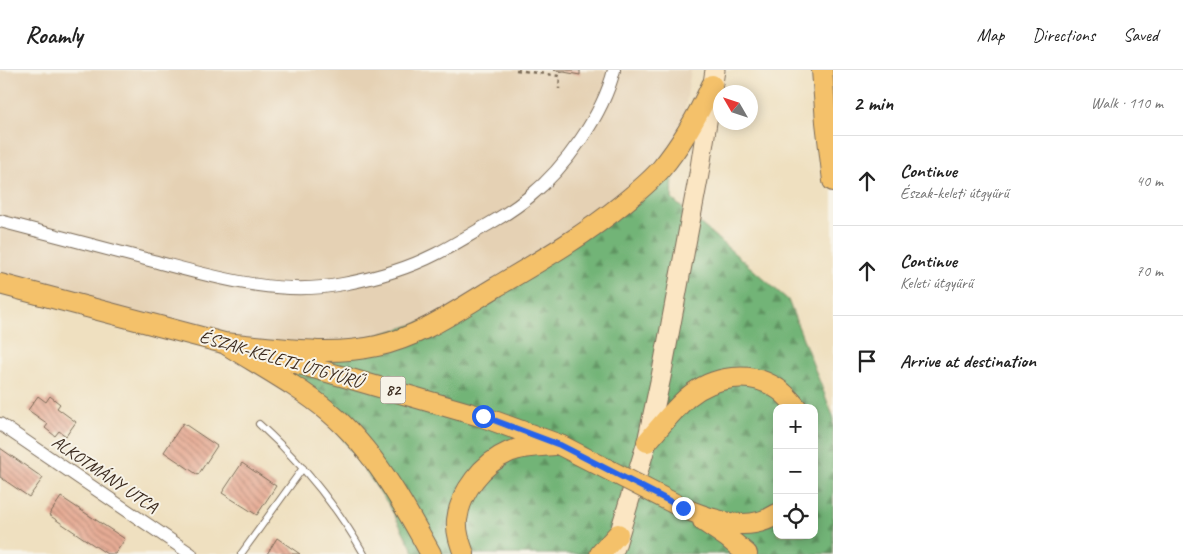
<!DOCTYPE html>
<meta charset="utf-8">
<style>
:root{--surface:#fff;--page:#f6f6f6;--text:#222;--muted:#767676;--line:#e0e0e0}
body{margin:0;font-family:Caveat,sans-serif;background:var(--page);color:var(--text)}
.controls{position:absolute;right:15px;bottom:15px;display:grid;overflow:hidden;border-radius:10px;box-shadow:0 2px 12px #0003}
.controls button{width:45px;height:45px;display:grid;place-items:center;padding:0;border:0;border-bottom:1px solid var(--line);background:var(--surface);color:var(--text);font:25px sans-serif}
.compass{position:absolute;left:713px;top:15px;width:45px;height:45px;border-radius:50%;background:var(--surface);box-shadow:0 2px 12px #0003;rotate:309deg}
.stop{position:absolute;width:15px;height:15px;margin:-11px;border:4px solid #2563eb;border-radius:50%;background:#fff}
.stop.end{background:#2563eb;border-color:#fff;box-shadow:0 1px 5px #0008}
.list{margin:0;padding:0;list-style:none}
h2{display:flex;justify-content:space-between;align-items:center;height:65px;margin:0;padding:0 20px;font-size:21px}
h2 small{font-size:16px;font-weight:400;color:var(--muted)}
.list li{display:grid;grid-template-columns:32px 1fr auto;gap:15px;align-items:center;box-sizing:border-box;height:90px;padding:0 20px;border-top:1px solid var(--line)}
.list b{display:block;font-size:19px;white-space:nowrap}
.list p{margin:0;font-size:16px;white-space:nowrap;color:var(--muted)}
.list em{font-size:16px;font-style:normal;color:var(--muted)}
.icon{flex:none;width:28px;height:28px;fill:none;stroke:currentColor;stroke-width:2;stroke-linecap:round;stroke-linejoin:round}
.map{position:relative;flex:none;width:833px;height:484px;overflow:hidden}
header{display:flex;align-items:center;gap:30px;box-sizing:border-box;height:70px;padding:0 25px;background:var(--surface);border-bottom:1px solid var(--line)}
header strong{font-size:24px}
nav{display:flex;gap:28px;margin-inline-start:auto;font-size:18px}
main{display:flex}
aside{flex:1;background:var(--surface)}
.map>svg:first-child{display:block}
.built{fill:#e5d1b4}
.forest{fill:url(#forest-firs);stroke:#566f4a;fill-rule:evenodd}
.building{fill:url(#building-back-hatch)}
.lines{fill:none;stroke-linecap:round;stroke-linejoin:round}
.service-casing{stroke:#7a6a57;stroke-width:8}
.minor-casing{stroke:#7a6a57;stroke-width:14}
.secondary-casing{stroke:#7a6a57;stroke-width:21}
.primary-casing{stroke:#7a6a57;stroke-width:22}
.path{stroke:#7a6a57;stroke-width:2.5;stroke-dasharray:4 4;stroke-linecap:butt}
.service{stroke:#fff;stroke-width:6}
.minor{stroke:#fff;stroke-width:12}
.secondary{stroke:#fbe6c3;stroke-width:19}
.primary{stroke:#f4c16a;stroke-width:20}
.primary-bridge-casing{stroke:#7a6a57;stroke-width:22;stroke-linecap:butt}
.primary-bridge{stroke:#f4c16a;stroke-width:20}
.route{stroke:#2563eb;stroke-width:6}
.labels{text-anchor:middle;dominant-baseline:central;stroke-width:4;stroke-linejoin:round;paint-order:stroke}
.shield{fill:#f7f3e8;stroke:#73665b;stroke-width:1}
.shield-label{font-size:16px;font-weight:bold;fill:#3b2a1e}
.street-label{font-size:18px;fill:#3b2a1e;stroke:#f7f3e8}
</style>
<header>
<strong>Roamly</strong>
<nav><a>Map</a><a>Directions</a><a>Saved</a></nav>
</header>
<main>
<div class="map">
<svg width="833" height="484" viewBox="0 0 833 484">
<defs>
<pattern id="forest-firs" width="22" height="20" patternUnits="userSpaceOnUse" patternTransform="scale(1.25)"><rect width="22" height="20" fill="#72b477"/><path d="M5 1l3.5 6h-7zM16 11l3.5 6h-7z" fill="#5f9361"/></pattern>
<pattern id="building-back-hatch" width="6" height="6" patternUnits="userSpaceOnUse" patternTransform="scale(1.25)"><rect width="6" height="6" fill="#e6ac95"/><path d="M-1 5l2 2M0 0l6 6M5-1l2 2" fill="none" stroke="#bc8c79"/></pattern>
</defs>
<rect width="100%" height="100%" fill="#f7f3e8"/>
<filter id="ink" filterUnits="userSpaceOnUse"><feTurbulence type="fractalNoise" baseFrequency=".02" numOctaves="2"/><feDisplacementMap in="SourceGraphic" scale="10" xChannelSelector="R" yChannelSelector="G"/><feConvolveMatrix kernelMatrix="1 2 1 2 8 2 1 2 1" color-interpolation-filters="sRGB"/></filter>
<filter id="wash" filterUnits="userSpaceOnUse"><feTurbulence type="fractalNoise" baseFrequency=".0096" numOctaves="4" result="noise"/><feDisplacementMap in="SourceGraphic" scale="20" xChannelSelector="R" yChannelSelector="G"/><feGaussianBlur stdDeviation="1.12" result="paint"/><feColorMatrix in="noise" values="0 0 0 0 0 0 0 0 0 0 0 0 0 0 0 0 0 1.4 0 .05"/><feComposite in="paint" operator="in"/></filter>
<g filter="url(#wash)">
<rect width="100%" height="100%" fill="#efe0c0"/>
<path class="built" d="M0,0H691L671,129L674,79L613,140L443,246L326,280L267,287L0,208Z"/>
<path class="forest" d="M674,78L672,129L788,230L833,346V484H415L389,435L328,348L267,287L326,280L443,246L613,140ZM777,338H814V465H777Z"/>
<g id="blocks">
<path class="building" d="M553,0H580V5Z
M38,326L46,332L50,326L60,334L57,338L76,352L66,366L59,361L55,366L45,358L48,354L28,340Z
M183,353L217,376L198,405L164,382Z
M0,378L43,408L29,427L0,407Z
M242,393L276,416L257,445L222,423Z
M61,427L125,469L115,484H107L49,445Z
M277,468L300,484H267Z"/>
</g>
</g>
<g filter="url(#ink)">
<use href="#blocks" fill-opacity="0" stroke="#7a6a57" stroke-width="1"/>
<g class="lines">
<defs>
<path id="service" d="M259,354C301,392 336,435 364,484
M241,484L303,398"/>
<path id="minor" d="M0,151C51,164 102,178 153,191C215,207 279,227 343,214C375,208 407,199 436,184C454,175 471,164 489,154C503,146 517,137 529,127C565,98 603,45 614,0
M0,354L191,484"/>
<path id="secondary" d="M615,478L647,372L661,307L699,104L715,0"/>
<path id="primary" d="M822,0L826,52L833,111
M0,214L235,276
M223,273C275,277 326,287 377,276C420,267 459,239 496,217C540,191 585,165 625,132C637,122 651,111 661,99C682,74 698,45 712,15
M227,275C262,297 298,316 329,342C374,380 403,433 431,484
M275,287L483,347L560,375
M647,372C660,357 673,340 688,327C713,306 751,300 778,319C786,324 791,331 797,338
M683,438C713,450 747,464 777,444
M703,451L728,468L747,484
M464,484C460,473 456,462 457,450C460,422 483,393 509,382C522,376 540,376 555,375
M600,484L618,464"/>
</defs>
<use href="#service" class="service-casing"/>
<use href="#minor" class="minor-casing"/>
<use href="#secondary" class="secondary-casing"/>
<use href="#primary" class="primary-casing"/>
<path class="path" d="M516,0L560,6L559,19"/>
<use href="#service" class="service"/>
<use href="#minor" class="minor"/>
<use href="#secondary" class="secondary"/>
<use href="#primary" class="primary"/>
<defs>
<path id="primary-bridge" d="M560,375L683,438"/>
</defs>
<use href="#primary-bridge" class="primary-bridge-casing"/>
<use href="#primary-bridge" class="primary-bridge"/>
</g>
</g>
<g class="lines" filter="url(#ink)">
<path class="route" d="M483,346L560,375L683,438"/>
</g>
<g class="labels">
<rect class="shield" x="380.5" y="306.5" width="25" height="27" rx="4"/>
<g class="shield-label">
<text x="393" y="320">82</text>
</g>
<g class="street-label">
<text transform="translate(281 289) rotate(16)">ÉSZAK-KELETI ÚTGYŰRŰ</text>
<text transform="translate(105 404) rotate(34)">ALKOTMÁNY UTCA</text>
</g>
</g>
</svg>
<div class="controls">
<button>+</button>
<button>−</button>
<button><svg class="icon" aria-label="locate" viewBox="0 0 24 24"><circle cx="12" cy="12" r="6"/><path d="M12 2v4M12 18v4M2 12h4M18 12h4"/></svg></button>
</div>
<svg class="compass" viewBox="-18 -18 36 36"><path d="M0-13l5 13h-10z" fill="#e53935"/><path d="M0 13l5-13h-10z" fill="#767676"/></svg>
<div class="stop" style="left:483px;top:346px"></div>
<div class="stop end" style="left:683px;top:438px"></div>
</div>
<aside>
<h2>2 min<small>Walk · 110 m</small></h2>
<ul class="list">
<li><svg class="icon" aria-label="ahead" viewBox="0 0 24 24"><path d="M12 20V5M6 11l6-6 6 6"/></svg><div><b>Continue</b><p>Észak-keleti útgyűrű</p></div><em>40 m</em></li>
<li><svg class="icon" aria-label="ahead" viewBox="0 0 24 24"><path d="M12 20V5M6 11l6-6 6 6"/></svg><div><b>Continue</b><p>Keleti útgyűrű</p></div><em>70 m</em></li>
<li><svg class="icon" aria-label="arrive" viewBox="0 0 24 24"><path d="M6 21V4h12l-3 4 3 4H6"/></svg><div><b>Arrive at destination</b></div></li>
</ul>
</aside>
</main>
